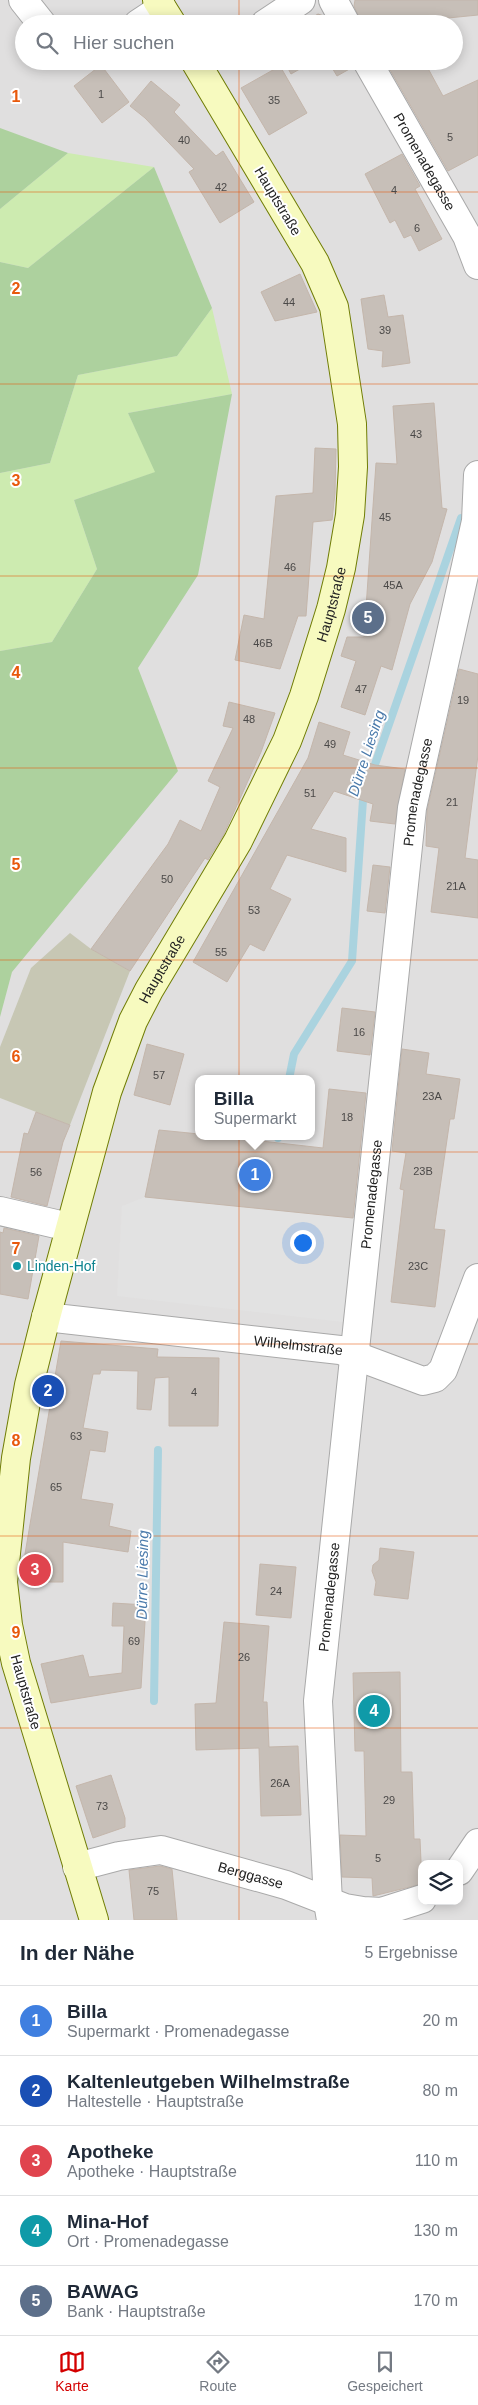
<!DOCTYPE html>
<html lang="de">
<meta charset="utf-8">
<style>
:root{--surface:#fff;--page:#f6f6f7;--text:#1f2937;--muted:#747a83;--line:#e0e1e3;--accent:#d40000}
body{margin:0;font-family:Helvetica,sans-serif;background:var(--page);color:var(--text)}
.controls{position:absolute;right:15px;bottom:15px;display:grid;overflow:hidden;border-radius:10px;box-shadow:0 2px 12px #0003}
.controls button{width:45px;height:45px;display:grid;place-items:center;padding:0;border:0;border-bottom:1px solid var(--line);background:var(--surface);color:var(--text);font:25px sans-serif}
.you{position:absolute;left:302px;top:1242px;width:18px;height:18px;margin:-12px;border:4px solid #fff;border-radius:50%;background:#1a73e8;box-shadow:0 0 0 8px #1a73e833}
.badge{display:grid;place-items:center;width:32px;height:32px;border-radius:50%;background:var(--accent);color:#fff;font-size:16px;font-weight:700}
.pin{position:absolute;translate:-50% -50%;border:2px solid #fff;box-shadow:0 1px 5px #0006}
.popup{position:absolute;left:195px;top:1075px;width:120px;height:65px;box-sizing:border-box;display:grid;place-content:center;border-radius:10px;background:var(--surface);filter:drop-shadow(0 1px 4px #0005);font-size:16px;white-space:nowrap;color:var(--muted)}
.popup b{font-size:19px;color:var(--text)}
.popup::after{content:'';position:absolute;left:50%;top:100%;margin-left:-10px;border:10px solid transparent;border-top-color:var(--surface)}
.list{margin:0;padding:0;list-style:none}
h2{display:flex;justify-content:space-between;align-items:center;height:65px;margin:0;padding:0 20px;font-size:21px}
h2 small{font-size:16px;font-weight:400;color:var(--muted)}
.list li{display:grid;grid-template-columns:32px 1fr auto;gap:15px;align-items:center;box-sizing:border-box;height:70px;padding:0 20px;border-top:1px solid var(--line)}
.list b{display:block;font-size:19px;white-space:nowrap}
.list p{margin:0;font-size:16px;white-space:nowrap;color:var(--muted)}
.list em{font-size:16px;font-style:normal;color:var(--muted)}
.icon{flex:none;width:28px;height:28px;fill:none;stroke:currentColor;stroke-width:2;stroke-linecap:round;stroke-linejoin:round}
.map{position:relative;flex:none;width:478px;height:1920px;overflow:hidden}
.search{position:absolute;background:var(--surface);box-shadow:0 2px 12px #0003;left:15px;right:15px;top:15px;height:55px;display:flex;align-items:center;gap:12px;box-sizing:border-box;padding:0 18px;border-radius:28px;color:var(--muted);font-size:19px}
.sheet{height:415px;background:var(--surface)}
nav{display:flex;justify-content:space-around;align-items:center;box-sizing:border-box;height:70px;border-top:1px solid var(--line);background:var(--surface);font-size:14px;color:var(--muted)}
nav a{display:grid;justify-items:center;gap:2px}
nav .on{color:var(--accent)}
.map>svg:first-child{display:block}
.residential{fill:#e0dfdf;fill-rule:evenodd}
.construction{fill:#c7c7b4}
.grass{fill:#cdebb0}
.forest{fill:#add19e}
.parking{fill:#e2e2e2}
.lines{fill:none;stroke-linecap:round;stroke-linejoin:round}
.stream{stroke:#aad3df;stroke-width:8}
.building{fill:#c7bfb8;stroke:#c4b6ab}
.minor-casing{stroke:#a9a9a9;stroke-width:30}
.secondary-casing{stroke:#707d05;stroke-width:30}
.minor{stroke:#fff;stroke-width:28}
.secondary{stroke:#f7fabf;stroke-width:28}
.grid{fill:none;stroke:#e8590c;stroke-width:1;stroke-opacity:0.55}
.culture-dot{fill:#0f9aa8;stroke:#fff;stroke-width:2}
.labels{text-anchor:middle;dominant-baseline:central;stroke-width:4;stroke-linejoin:round;paint-order:stroke}
.number-label{font-size:11px;fill:#4b4948}
.street-label{font-size:14px;fill:#222;stroke:#fff}
.culture-label{font-size:14px;fill:#0d838f;stroke:#fff;text-anchor:start}
.water-label{font-size:15px;font-style:italic;fill:#4a7aab;stroke:#fff}
.grid-label{font-size:16px;text-anchor:middle;font-weight:bold;fill:#e8590c;stroke:#fff;stroke-width:4;stroke-linejoin:round;paint-order:stroke}
</style>
<div class="map">
<svg width="478" height="1920" viewBox="0 0 478 1920">
<rect width="100%" height="100%" fill="#f2efe9"/>
<path class="residential" d="M0,0H478V1920H0ZM24,24H454V61H24ZM199,1079H311V1136H199ZM422,1864H459V1901H422Z"/>
<path class="construction" d="M70,933L91,949L130,971L70,1125L0,1098V1047L31,968Z"/>
<path class="grass" d="M68,153L154,167L28,268L0,262V209Z
M212,308L232,394L128,413L156,472L74,500L97,569L52,642L0,651V473L50,463L78,375L177,356Z"/>
<path class="forest" d="M0,128L68,153L0,209Z
M154,167L212,308L177,356L78,375L50,463L0,473V262L28,268Z
M232,394L198,575L138,668L178,771L12,972L0,1017V651L52,642L97,569L74,500L155,472L128,413Z"/>
<path class="parking" d="M145,1197L355,1218L343,1322L117,1296L122,1206Z"/>
<g class="lines">
<path class="stream" d="M372,773L461,518
M289,1079L294,1054L352,961L363,800L366,791
M278,1138V1136
M154,1701L158,1450"/>
</g>
<path class="building" d="M355,0H478V15L408,22L407,24H362L354,6Z
M318,14L324,16L328,24H301Z
M284,61H314L291,74Z
M328,61H351L353,67L337,76Z
M385,61H424L443,96L478,80V155L448,171Z
M101,65L129,102L102,123L74,86Z
M280,66L307,113L269,135L241,88Z
M151,81L180,105L174,112L216,156L223,151L254,202L220,223L189,172L194,169L145,118L130,106Z
M402,154L420,186L415,189L442,239L419,251L411,235L404,238L395,220L390,223L365,174Z
M300,274L317,312L275,321L261,292Z
M384,295L388,317L403,315L410,363L382,367L383,351L368,349L361,299Z
M434,403L442,508L447,509L432,562L410,604L392,670L381,666L365,715L341,707L356,661L341,656L347,637H364L376,463L397,464L393,406Z
M315,448L336,449L335,493L332,520L313,522L306,616H298L280,669L235,660L244,615L264,619L276,496L313,493Z
M459,669L478,674V755L465,858L478,860V918L431,912L439,848L426,846L427,811Z
M229,702L275,713L261,752L224,834L208,860L205,858L130,971L91,949L168,844L180,820L201,831L220,787L208,781L233,728L223,726Z
M319,722L350,732L343,755L375,765L405,769L395,824L370,821L373,804L334,791L311,829L346,838V872L287,855L270,889L291,899L264,951L250,944L227,982L193,962L308,758Z
M373,865L390,867L385,913L367,911Z
M342,1008L375,1012L370,1055L337,1051Z
M147,1044L184,1054L170,1105L134,1095Z
M402,1049L429,1053L426,1074L460,1079L454,1119H450L434,1229L445,1230L435,1307L391,1302L404,1190L400,1189L406,1153L392,1151Z
M329,1089L366,1093L353,1218L145,1197L159,1130L199,1134V1136H217L323,1148Z
M36,1112L70,1125L63,1142L47,1206L11,1197L24,1133L28,1134Z
M4,1228L39,1236L28,1299L0,1294V1232L3,1233Z
M61,1341L158,1349L157,1357L219,1358L218,1426H169V1377L155,1378L151,1410L137,1409L138,1371L101,1370L100,1374H93L83,1428L108,1432L105,1452L90,1450L81,1499L113,1504L109,1526L131,1531L128,1552L63,1542V1582H26L25,1554Z
M380,1548L414,1552L408,1599L374,1595L376,1582L372,1571L373,1565L379,1560Z
M260,1564L296,1567L291,1618L256,1615Z
M113,1603L146,1605L141,1688L51,1703L41,1664L83,1655L89,1677L122,1673L124,1626H112Z
M224,1622L269,1626L263,1702H267L269,1747L298,1746L301,1815L261,1816L259,1748L196,1750L195,1704L216,1703Z
M400,1672L401,1772H412L414,1839H420L422,1884L373,1896L372,1878L342,1877L340,1835L366,1836L364,1751H355L353,1673Z
M111,1775L125,1818V1827L93,1838L76,1786Z
M160,1866L172,1869L177,1920H134L129,1870Z"/>
<g class="lines">
<defs>
<g id="minor">
<path d="M23,0L42,24"/>
<path d="M333,0L346,24"/>
<path d="M138,24L162,8"/>
<path d="M265,24L301,0"/>
<path id="s1" d="M367,61L467,236L478,265"/>
<path d="M0,1211L69,1227"/>
<path id="s2" d="M46,1317L340,1350L423,1381L435,1378L443,1370L478,1278"/>
<path id="s3" d="M77,1867L119,1856L161,1850L286,1885L345,1908L363,1911L381,1912L422,1899"/>
<path d="M459,1871L478,1843"/>
<path id="s4" d="M331,1920L328,1902L318,1701L412,808L476,521L478,475"/>
</g>
<g id="secondary">
<path d="M157,0L172,24"/>
<path id="s5" d="M94,1920L16,1663L8,1625L3,1582L16,1458L29,1385L46,1317L107,1092L133,1021L149,990L238,841L287,741L304,696L331,609L341,568L350,515L353,467L352,424L334,307L315,263L195,61"/>
</g>
</defs>
<use href="#minor" class="minor-casing"/>
<use href="#secondary" class="secondary-casing"/>
<use href="#minor" class="minor"/>
<use href="#secondary" class="secondary"/>
</g>
<path class="grid" d="M239,0V24M239,61V1920M0,192H478M0,384H478M0,576H478M0,768H478M0,960H478M0,1152H478M0,1344H478M0,1536H478M0,1728H478"/>
<circle class="culture-dot" cx="17" cy="1266" r="5"/>
<g class="labels">
<g class="number-label">
<text x="101" y="94">1</text>
<text x="274" y="100">35</text>
<text x="450" y="137">5</text>
<text x="184" y="140">40</text>
<text x="221" y="187">42</text>
<text x="394" y="190">4</text>
<text x="417" y="228">6</text>
<text x="289" y="302">44</text>
<text x="385" y="330">39</text>
<text x="416" y="434">43</text>
<text x="385" y="517">45</text>
<text x="290" y="567">46</text>
<text x="393" y="585">45A</text>
<text x="263" y="643">46B</text>
<text x="361" y="689">47</text>
<text x="463" y="700">19</text>
<text x="249" y="719">48</text>
<text x="330" y="744">49</text>
<text x="310" y="793">51</text>
<text x="452" y="802">21</text>
<text x="167" y="879">50</text>
<text x="456" y="886">21A</text>
<text x="254" y="910">53</text>
<text x="221" y="952">55</text>
<text x="359" y="1032">16</text>
<text x="159" y="1075">57</text>
<text x="432" y="1096">23A</text>
<text x="347" y="1117">18</text>
<text x="423" y="1171">23B</text>
<text x="36" y="1172">56</text>
<text x="418" y="1266">23C</text>
<text x="194" y="1392">4</text>
<text x="76" y="1436">63</text>
<text x="56" y="1487">65</text>
<text x="276" y="1591">24</text>
<text x="134" y="1641">69</text>
<text x="244" y="1657">26</text>
<text x="280" y="1783">26A</text>
<text x="389" y="1800">29</text>
<text x="102" y="1806">73</text>
<text x="378" y="1858">5</text>
<text x="153" y="1891">75</text>
</g>
<g class="street-label">
<text stroke="none"><textPath href="#s1" startOffset="116">Promenadegasse</textPath></text>
<text transform="translate(278 201) rotate(59)">Hauptstraße</text>
<text stroke="none"><textPath href="#s5" startOffset="1392">Hauptstraße</textPath></text>
<text stroke="none"><textPath href="#s4" startOffset="1134">Promenadegasse</textPath></text>
<text stroke="none"><textPath href="#s5" startOffset="988">Hauptstraße</textPath></text>
<text stroke="none"><textPath href="#s4" startOffset="729">Promenadegasse</textPath></text>
<text stroke="none"><textPath href="#s2" startOffset="254">Wilhelmstraße</textPath></text>
<text stroke="none"><textPath href="#s4" startOffset="324">Promenadegasse</textPath></text>
<text transform="translate(26 1692) rotate(74)">Hauptstraße</text>
<text stroke="none"><textPath href="#s3" startOffset="179">Berggasse</textPath></text>
</g>
<g class="culture-label">
<text x="27" y="1266">Linden-Hof</text>
</g>
<g class="water-label">
<text transform="translate(366 753) rotate(-72)">Dürre Liesing</text>
<text transform="translate(142 1575) rotate(-89)">Dürre Liesing</text>
</g>
</g>
<g class="grid-label">
<text x="16" y="102">1</text>
<text x="16" y="294">2</text>
<text x="16" y="486">3</text>
<text x="16" y="678">4</text>
<text x="16" y="870">5</text>
<text x="16" y="1062">6</text>
<text x="16" y="1254">7</text>
<text x="16" y="1446">8</text>
<text x="16" y="1638">9</text>
</g>
</svg>
<div class="controls">
<button><svg class="icon" aria-label="layers" viewBox="0 0 24 24"><path d="M12 4l9 5-9 5-9-5zM3 14l9 5 9-5"/></svg></button>
</div>
<div class="you"></div>
<div class="pin badge" style="left:255px;top:1175px;background:#3f7fe0">1</div>
<div class="popup"><b>Billa</b>Supermarkt</div>
<div class="pin badge" style="left:48px;top:1391px;background:#1a4fb4">2</div>
<div class="pin badge" style="left:35px;top:1570px;background:#e0444e">3</div>
<div class="pin badge" style="left:374px;top:1711px;background:#0f9aa8">4</div>
<div class="pin badge" style="left:368px;top:618px;background:#5c6f8a">5</div>
<div class="search"><svg class="icon" aria-label="search" viewBox="0 0 24 24"><circle cx="10" cy="10" r="6"/><path d="M15 15l6 6"/></svg>Hier suchen</div>
</div>
<section class="sheet">
<h2>In der Nähe<small>5 Ergebnisse</small></h2>
<ul class="list">
<li><span class="badge" style="background:#3f7fe0">1</span><div><b>Billa</b><p>Supermarkt · Promenadegasse</p></div><em>20 m</em></li>
<li><span class="badge" style="background:#1a4fb4">2</span><div><b>Kaltenleutgeben Wilhelmstraße</b><p>Haltestelle · Hauptstraße</p></div><em>80 m</em></li>
<li><span class="badge" style="background:#e0444e">3</span><div><b>Apotheke</b><p>Apotheke · Hauptstraße</p></div><em>110 m</em></li>
<li><span class="badge" style="background:#0f9aa8">4</span><div><b>Mina-Hof</b><p>Ort · Promenadegasse</p></div><em>130 m</em></li>
<li><span class="badge" style="background:#5c6f8a">5</span><div><b>BAWAG</b><p>Bank · Hauptstraße</p></div><em>170 m</em></li>
</ul>
</section>
<nav>
<a class="on"><svg class="icon" aria-label="map" viewBox="0 0 24 24"><path d="M3 6l6-2 6 2 6-2v14l-6 2-6-2-6 2zM9 4v14M15 6v14"/></svg>Karte</a>
<a><svg class="icon" aria-label="directions" viewBox="0 0 24 24"><path d="M12 3l9 9-9 9-9-9zM9 14v-3h6M13 9l2 2-2 2"/></svg>Route</a>
<a><svg class="icon" aria-label="saved" viewBox="0 0 24 24"><path d="M7 4h10v16l-5-4-5 4z"/></svg>Gespeichert</a>
</nav>
